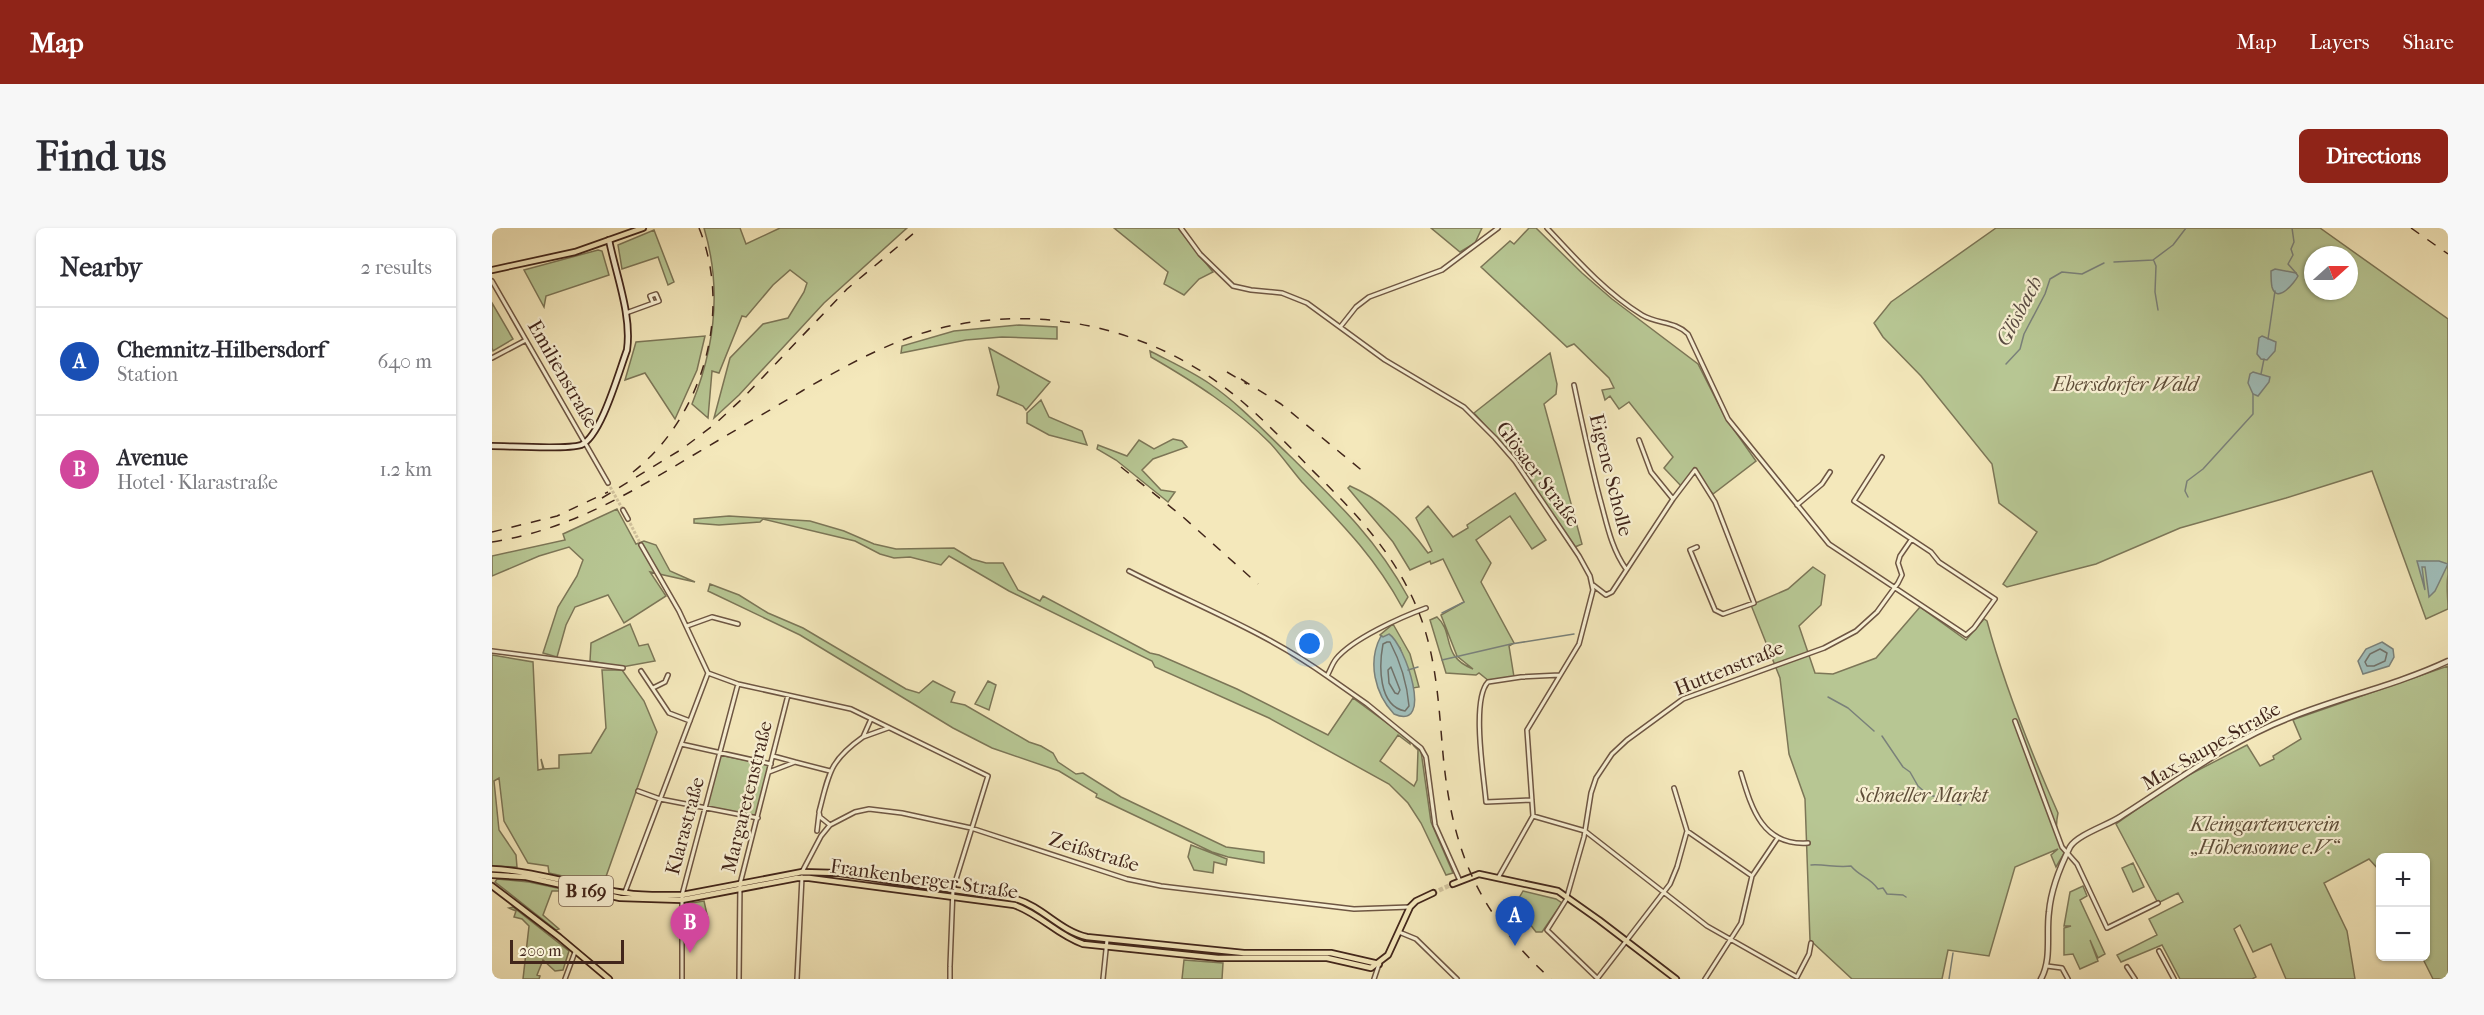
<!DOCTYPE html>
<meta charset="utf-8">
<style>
:root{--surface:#fff;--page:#f7f7f7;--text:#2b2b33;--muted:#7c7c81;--line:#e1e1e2;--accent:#8f2418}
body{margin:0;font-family:"IM FELL French Canon",serif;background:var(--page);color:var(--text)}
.controls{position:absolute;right:18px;bottom:18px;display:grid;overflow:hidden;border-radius:9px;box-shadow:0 2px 4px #0004}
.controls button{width:54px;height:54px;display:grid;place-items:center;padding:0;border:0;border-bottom:2px solid var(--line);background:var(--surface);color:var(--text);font:30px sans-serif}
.compass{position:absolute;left:1812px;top:18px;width:54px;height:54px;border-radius:50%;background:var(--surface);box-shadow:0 2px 4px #0004;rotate:69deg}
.scale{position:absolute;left:18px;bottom:15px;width:114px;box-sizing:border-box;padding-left:6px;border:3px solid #42261b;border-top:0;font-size:16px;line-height:21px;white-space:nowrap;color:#42261b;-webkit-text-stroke:4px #f8f0d3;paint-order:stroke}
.you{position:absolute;left:818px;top:416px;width:21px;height:21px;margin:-15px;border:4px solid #fff;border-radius:50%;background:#1a73e8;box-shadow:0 0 0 9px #1a73e833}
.badge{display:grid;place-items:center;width:39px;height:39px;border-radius:50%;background:var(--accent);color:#fff;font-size:20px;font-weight:700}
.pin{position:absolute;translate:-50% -50px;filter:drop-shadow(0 2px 3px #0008)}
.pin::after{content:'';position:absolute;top:32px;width:21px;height:18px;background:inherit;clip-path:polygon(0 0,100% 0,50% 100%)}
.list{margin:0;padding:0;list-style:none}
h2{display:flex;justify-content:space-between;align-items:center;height:78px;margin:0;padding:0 24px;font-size:26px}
h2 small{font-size:20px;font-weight:400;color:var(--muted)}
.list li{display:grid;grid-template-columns:39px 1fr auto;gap:18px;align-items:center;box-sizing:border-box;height:108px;padding:0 24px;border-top:2px solid var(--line)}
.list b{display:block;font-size:22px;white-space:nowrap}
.list p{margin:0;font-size:20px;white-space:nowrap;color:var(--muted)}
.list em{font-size:20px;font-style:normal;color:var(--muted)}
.map{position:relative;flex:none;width:1956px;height:751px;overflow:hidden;border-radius:9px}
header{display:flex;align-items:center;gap:36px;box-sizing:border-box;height:84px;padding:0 30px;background:var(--accent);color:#fff}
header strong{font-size:28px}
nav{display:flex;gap:33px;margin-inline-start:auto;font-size:21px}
.intro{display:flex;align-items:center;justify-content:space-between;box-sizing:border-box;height:144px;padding:0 36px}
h1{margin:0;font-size:42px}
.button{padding:15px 27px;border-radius:9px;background:var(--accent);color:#fff;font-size:21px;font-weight:700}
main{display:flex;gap:36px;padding:0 36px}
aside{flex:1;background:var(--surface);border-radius:9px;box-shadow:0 2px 4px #0004}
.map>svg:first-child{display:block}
.green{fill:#b7c693;stroke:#7c7657;stroke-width:1.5;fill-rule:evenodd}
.water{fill:#a0beba;stroke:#7a817a;stroke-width:1.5}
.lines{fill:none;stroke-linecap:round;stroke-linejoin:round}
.shore{stroke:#71726a;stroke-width:1.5}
.stream{stroke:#7a817a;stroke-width:1.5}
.minor-tunnel{stroke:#d0c19b;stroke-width:3;stroke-dasharray:3 1.5;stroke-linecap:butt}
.primary-tunnel{stroke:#d0c19b;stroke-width:4.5;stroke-dasharray:4.5 2;stroke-linecap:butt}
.minor-casing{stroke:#6e5643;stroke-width:6}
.tertiary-casing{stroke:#6e5643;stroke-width:7}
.secondary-casing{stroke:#42261b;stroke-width:8}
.primary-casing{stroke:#42261b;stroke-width:8}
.minor{stroke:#f8f0d3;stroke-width:3}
.tertiary{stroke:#f8f0d3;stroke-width:4}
.secondary{stroke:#f8f0d3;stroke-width:4.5}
.primary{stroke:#f4e8bb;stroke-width:4.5}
.rail{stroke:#42261b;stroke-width:1.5;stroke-dasharray:10 10;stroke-linecap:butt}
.labels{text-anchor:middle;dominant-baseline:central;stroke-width:4.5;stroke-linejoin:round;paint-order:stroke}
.shield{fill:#f8f0d3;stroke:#796352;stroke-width:1.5}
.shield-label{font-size:18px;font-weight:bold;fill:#42261b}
.street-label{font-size:20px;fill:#42261b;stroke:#f8f0d3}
.park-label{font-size:20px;font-style:italic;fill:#5f4e39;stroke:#f8f0d3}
.water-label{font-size:21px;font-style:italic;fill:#5a4c43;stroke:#f8f0d3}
</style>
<header>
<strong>Map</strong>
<nav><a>Map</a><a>Layers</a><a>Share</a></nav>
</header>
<div class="intro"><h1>Find us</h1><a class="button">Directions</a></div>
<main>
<aside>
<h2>Nearby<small>2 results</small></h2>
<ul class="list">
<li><span class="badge" style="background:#1a4fb4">A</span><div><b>Chemnitz-Hilbersdorf</b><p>Station</p></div><em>640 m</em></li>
<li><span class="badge" style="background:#d1479c">B</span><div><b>Avenue</b><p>Hotel · Klarastraße</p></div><em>1.2 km</em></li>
</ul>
</aside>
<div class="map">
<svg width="1956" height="751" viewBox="0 0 1956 751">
<rect width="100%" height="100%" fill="#f4e8bb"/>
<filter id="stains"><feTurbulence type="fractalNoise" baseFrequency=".00333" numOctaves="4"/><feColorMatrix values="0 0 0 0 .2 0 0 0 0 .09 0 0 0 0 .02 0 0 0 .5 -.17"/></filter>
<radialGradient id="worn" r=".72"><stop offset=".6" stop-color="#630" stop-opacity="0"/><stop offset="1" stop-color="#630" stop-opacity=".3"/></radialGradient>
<path class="green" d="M212,0H248L254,16L288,0H415L332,75L247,167L222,190L238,130L271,96L296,90L312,64L315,55L298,42L281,57L254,89L250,88L227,145L220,143L216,190L200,176C223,119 230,60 212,0Z
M622,0H686L721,44L707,51L692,67L672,56L676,44Z
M939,0H990L983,15L968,24Z
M1037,0H1044L1090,45L1120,71L1206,136L1233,189L1264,233L1221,266L1203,246H1200L1189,258L1172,240L1181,229L1137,174L1127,181L1118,168L1113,172L1110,162L1122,160L1117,150L1082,116L1075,119L989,39L1018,13L1022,16Z
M1504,0H1828L1956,91V346C1954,359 1956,368 1956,381L1934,391L1880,243L1794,270L1688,300L1604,336L1515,359L1511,356L1545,304L1507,275L1500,236L1429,148L1391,109L1382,95L1399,74ZM1821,27H1857V63H1821Z
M162,2L182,54L176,57L166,29L130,41L126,17Z
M106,22L110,23L117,47L54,68L52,79L32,42Z
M0,75L21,111L1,123L0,120Z
M527,97L565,99V111L510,109L474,112L409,125L410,118L462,103Z
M213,108L205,142L183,191L153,145L133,152L144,114Z
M497,120L558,154L534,182L531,178L505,167L507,159Z
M658,123C679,134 699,143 718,156C747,176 771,202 796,226C843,272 884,310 916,369L910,379C883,329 849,295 810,254C799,241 789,227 778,215C743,180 702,154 659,129Z
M1058,125L1065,156L1064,166L1052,176L1090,316L1083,319L1025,233L982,185Z
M549,172L557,189L590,203L595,217L557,207L535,195V185Z
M681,211L690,213L695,219L661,231L650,242L669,262L683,264L676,274L624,232L605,221L606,217L635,228L647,212L662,221Z
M858,258C890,272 916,297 936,325L940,323L924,290L936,278L961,309L976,300L975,297L1023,265L1054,312L1040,321L1018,288L984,312L999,335L989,354L1022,415L1017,418L1022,449L997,453L987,445L984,447L954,445L938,392L945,389C963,405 948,428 981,441L965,428L949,387L972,374L951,331L939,336L938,333L918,342L901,314L856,260Z
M125,281L144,316L152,313L164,317L178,343L203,354L158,344L174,368L132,395L116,367L83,379L74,397L65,429L51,425L66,379L85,348L91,332L77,319L47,328L0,348V328L73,312L71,306Z
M237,288L318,293L352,303L382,316L404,321L462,320L480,331L494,335H511L526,362L548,373L551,368L658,425L667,427L745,461L836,507L861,470L918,512V516L906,507L888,533L922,558L925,552L926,522L921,517L929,523L939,594L961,645L954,647L929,595L916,575L897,556L777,490L663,439L660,433L517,363L457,328L449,337L418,329L402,330L388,326L363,313L271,291L268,294L227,297L202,295V291Z
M1321,339L1333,347L1329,377L1307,398L1323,445L1341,446L1384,430L1428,379L1474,412L1492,391L1495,393C1513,460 1538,522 1566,585C1563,599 1564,612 1574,622L1564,639L1559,627L1566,621L1523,639L1497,728L1456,722L1450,751H1360L1318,712L1313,571L1297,526L1288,450L1259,377L1296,361Z
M218,356L247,367L276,385L311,400L414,461L427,465L441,453L463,464L459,474L473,477L537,514L549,518L561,525L566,534L584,546L591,545L629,569L734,619L772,624V635L736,629L720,624L604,569L605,566L567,543L500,520L461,500L308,407L216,363Z
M138,396L147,418L156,416L163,433L130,439L98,433L99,415Z
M901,396L918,426L927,459L921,460L908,420L888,407Z
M0,427L41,434L46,542L51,541L49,531L52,541L67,540V527L99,525L114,500L110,442H130L152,473L165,504L111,657L57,645L56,638L36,635L12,593L7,550L2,553L7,602L24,627L25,639L0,638Z
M1956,438V751H1941L1930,729L1934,728V630H1888V643L1877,631L1832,655L1855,703L1863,751H1794L1779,716L1761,724L1748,697L1742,701L1764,749L1760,751H1688L1670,717L1629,734L1625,727L1665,707L1657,691L1691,674L1686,665L1666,675L1624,596L1687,552L1755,517L1768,538L1782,531L1781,528L1809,511L1801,492L1803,491Z
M496,453L504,457L497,482L483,476Z
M227,527L278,537L265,589L215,579Z
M699,617L735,631L734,637L722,634L721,645L702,642L696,629Z
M1641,635L1652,659L1641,664L1630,640Z
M5,651L37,654L79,663H60L51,687L67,701L64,702L3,654Z
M1591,658L1595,668L1588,672L1613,726L1606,730L1598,712L1606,733L1588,741L1581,726L1572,727V700L1579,698H1572L1578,664Z
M1031,663L1064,671L1070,675L1050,704H1044L1023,677Z
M212,673L216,691L194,692L193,676Z
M21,679L77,723L71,742L63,743L51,732L45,747L48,748L47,751H31L37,698L30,691L22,689L24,683L17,680Z
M692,732L731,735L730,751H690Z"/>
<path class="water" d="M1783,41L1804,45L1806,48C1803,54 1785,77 1780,59C1779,54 1779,48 1779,43Z
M1770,108L1784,114L1783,123L1775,132L1769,131L1765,126L1767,110Z
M1761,144L1778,149L1777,154L1766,168L1761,166L1756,155L1758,146Z
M1925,333H1947L1956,336L1943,363L1937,369L1933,339H1930L1933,362Z
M897,406C913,416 943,504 902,486C883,466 875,434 889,408L891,409Z
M1890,414L1901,421L1902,429L1897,438L1871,446L1866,433L1874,421Z"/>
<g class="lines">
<path class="shore" d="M895,414H898C909,435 915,455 917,478L913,483C886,478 887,437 891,416Z
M1888,421L1895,425L1893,433L1882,438H1875L1873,434L1878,426Z
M899,439L908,462L906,466L903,465L897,455L896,442Z"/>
<path class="stream" d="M1800,0L1802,14L1799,21L1801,27L1796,36L1804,45
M1662,33L1664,38L1663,64L1666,82
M1622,34L1661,32L1681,17L1694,0
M1776,111L1783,63
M1514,136L1528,121L1532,106L1553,66L1558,51L1570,44L1590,46L1612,35
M1769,146L1772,131
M1696,269L1693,263L1695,253L1711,241L1761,186V166
M950,385L972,374
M950,432L1019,416L1082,406
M916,442L926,439
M1336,469L1356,480L1382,503
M1390,508L1411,539L1418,544L1426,558L1435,566L1469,577
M1319,637C1333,636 1345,640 1359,638C1368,649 1378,649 1386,661L1391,660L1395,666L1411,667L1414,669
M1457,751L1461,725"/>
<path class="minor-tunnel" d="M116,255L131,282
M136,291L149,317"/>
<path class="primary-tunnel" d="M941,665L961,656"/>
<defs>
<path id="minor" d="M689,0L708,26L741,58L759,62L790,65L815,75L893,132L972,179L1003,210L1023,233L1087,328L1098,348L1101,362L1087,416L1035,502L1041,588L1006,650
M1055,0C1084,31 1113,64 1150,87C1165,96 1183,93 1196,106L1236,191L1337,316L1474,407L1482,400L1503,371L1447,334L1439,324L1362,273L1390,229
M0,53L116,255
M134,85C145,81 156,77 167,73L164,66L158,68L161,75
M849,98L864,79L877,69L950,42L1006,0
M0,130L34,112
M1082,157C1090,195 1098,233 1108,271C1115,296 1119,320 1134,341
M1147,212L1159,244L1181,271
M1305,277L1330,256L1338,244
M131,282L136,291
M149,317L187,383L216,445
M637,343C705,378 772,403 835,448
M1101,357L1114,367L1120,364L1181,271L1203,242L1223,274L1262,375L1231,386L1223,382L1198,322L1205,319
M934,380C909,389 860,411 844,431C840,436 838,443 835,448L875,476L929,520L934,529L943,597L968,653
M195,398L220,389L246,396
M0,423L131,440
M149,443L177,485L198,493
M216,445L246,456L359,481L496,548L461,661L458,738
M161,460L173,454L176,447
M379,491L371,509L396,500
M1523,493L1570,619L1585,636L1615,700L1666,675
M189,516L279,536
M303,534L338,543
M277,544L303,534L281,528
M1249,545C1260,582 1271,618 1316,615
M1182,560L1195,603L1260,648
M146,563L168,571L266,590
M1040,572L994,574C992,549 979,472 996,454L1029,449L1068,447
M1041,588L1093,603L1215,698L1305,749
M338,597L328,589L327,584C337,546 337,533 371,509
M325,603L327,586
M310,644L329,608L338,597L363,584L377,581L410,585L479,600L635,651L669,658L862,681L918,679
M133,664L216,445
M907,704L924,711L965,751
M1667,723L1682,751
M1555,738L1570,740L1576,751
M1635,739L1643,751
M1305,749L1317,726L1319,715
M73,751L83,724
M190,751V667L246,456
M247,751L248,656L296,467
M305,751L310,649
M458,751V739
M611,751L615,712
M882,751L887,736
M1105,751L1178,656L1185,639L1195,603
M1106,751L1055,702L1074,672L1092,609L1099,565L1104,550L1120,526L1135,512L1191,471L1332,420L1364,403L1385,384L1406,355L1410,347L1406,335L1408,328L1419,312
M1213,751L1249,695L1260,648L1285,611"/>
<path id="tertiary" d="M1549,751C1560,731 1554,706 1557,684C1559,661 1568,639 1578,619C1585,607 1616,597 1628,589C1682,555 1737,513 1797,490C1849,469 1905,457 1956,433"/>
<path id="secondary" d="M0,218C18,218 75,222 89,217C109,209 127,143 135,122C140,87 124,47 117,12"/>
<path id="primary" d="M0,42L83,24L151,0
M0,641C46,643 88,659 134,665C152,668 171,667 190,667L310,644L347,645L524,671C551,679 568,703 595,709L752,725H839L887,736
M0,647L34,649L128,670L190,672L305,650H317L522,677C548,686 565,707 591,716L726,730H835L879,740L896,727L918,679L924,673L941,665
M961,656L987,646L1066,663L1107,692L1184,751
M0,658L67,709L117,751"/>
</defs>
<use href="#minor" class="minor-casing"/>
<use href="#tertiary" class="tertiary-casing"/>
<use href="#secondary" class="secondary-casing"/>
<use href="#primary" class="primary-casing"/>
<use href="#minor" class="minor"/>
<use href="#tertiary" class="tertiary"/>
<use href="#secondary" class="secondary"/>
<use href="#primary" class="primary"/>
<path class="rail" d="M1919,0L1956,26
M735,144L755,156
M749,151L789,176L873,245
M629,239L691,289L766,356
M141,244C211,189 241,83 207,0
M110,270L190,221L223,196L251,170L355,61L428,0
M0,304L65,288L116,264
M0,314C74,302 130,270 193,232C232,209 271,186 310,163C360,134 410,106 468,96C560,79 658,103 732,159C764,183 792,213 820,242C866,287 908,331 930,393C945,436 947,481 951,526C960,623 986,685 1059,751"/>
</g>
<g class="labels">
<rect class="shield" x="67" y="648" width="54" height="30" rx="4.5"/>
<g class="shield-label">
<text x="94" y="663">B 169</text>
</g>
<g class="street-label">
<text transform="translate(71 146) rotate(60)">Emilienstraße</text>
<text transform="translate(1046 246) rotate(53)">Glösaer Straße</text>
<text transform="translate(1119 247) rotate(76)">Eigene Scholle</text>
<text transform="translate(1237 440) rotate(-22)">Huttenstraße</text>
<text transform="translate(1719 518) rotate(-30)">Max-Saupe-Straße</text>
<text transform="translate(255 569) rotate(-76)">Margaretenstraße</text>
<text transform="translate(193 598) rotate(-75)">Klarastraße</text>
<text transform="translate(602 624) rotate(17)">Zeißstraße</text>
<text transform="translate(432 651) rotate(8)">Frankenberger Straße</text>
</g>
<g class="park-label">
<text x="1633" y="156">Ebersdorfer Wald</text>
<text x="1430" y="567">Schneller Markt</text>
<text x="1773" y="596">Kleingartenverein<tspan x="1773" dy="23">„Höhensonne e.V.“</tspan></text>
</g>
<g class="water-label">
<text transform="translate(1527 83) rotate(-62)">Glösbach</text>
</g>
</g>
<rect width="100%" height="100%" filter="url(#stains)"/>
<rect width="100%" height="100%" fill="url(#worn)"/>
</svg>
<div class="controls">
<button>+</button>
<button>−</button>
</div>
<svg class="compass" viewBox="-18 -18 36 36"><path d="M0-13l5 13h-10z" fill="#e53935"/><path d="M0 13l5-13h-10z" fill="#7c7c81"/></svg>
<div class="scale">200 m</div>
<div class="you"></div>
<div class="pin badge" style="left:1023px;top:718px;background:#1a4fb4">A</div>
<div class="pin badge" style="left:198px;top:725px;background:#d1479c">B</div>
</div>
</main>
